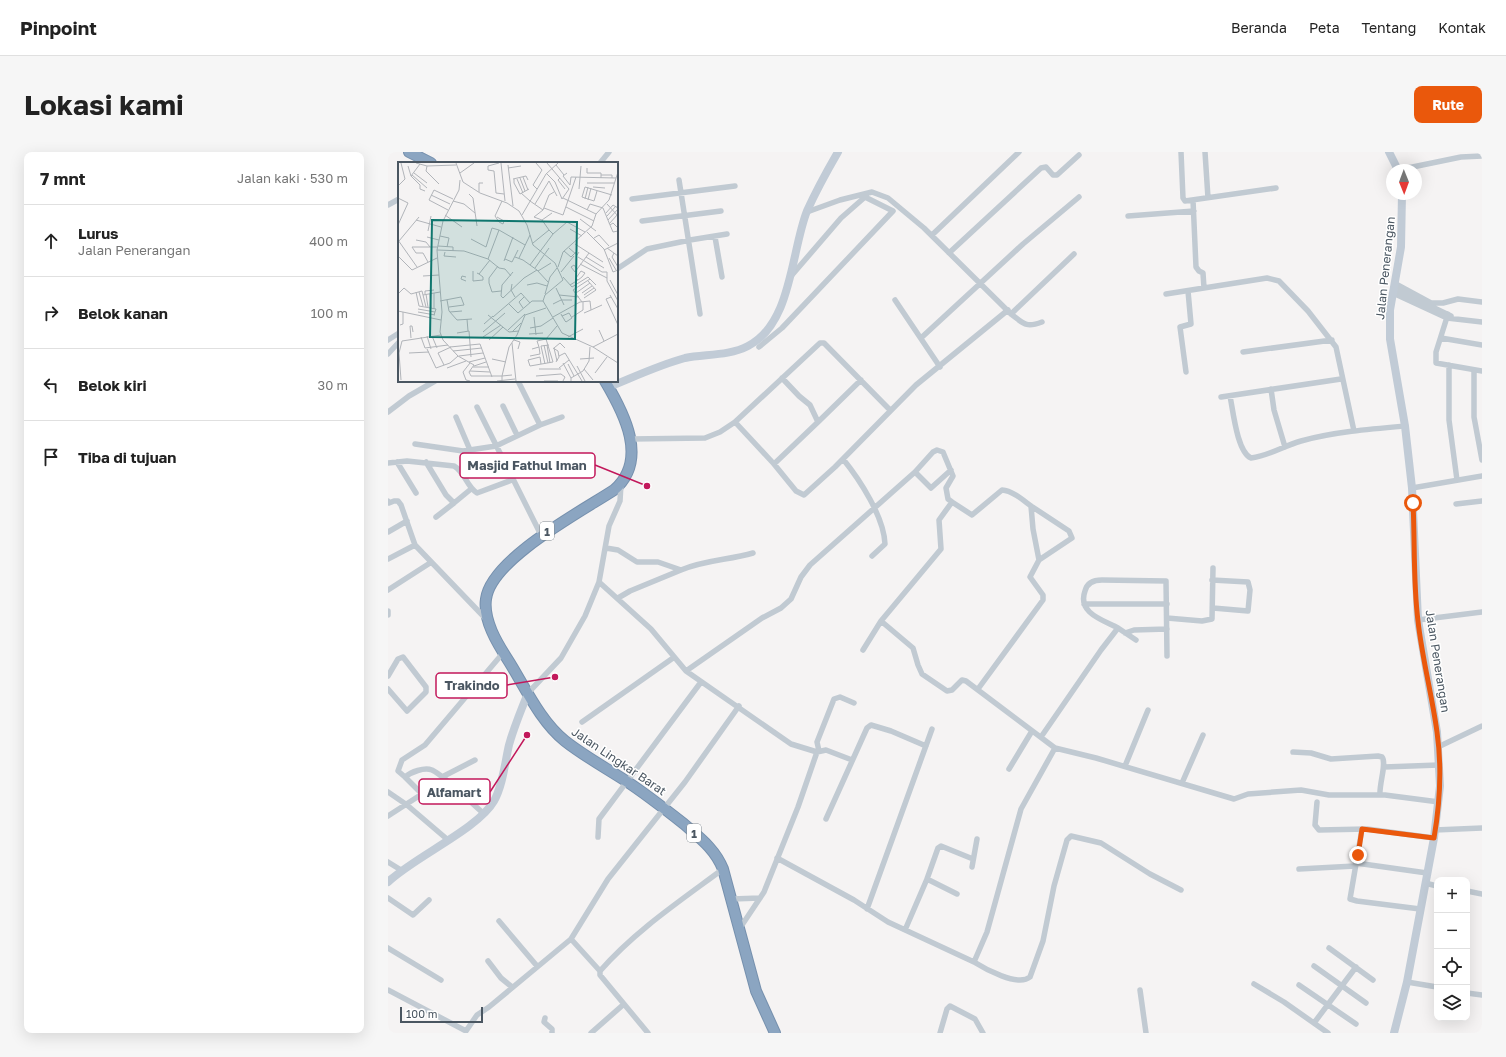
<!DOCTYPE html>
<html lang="id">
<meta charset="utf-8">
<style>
:root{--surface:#fff;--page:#f6f6f6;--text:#222;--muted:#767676;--line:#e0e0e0;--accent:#ea580c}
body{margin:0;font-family:"Golos Text",sans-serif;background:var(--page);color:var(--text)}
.controls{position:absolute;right:12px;bottom:12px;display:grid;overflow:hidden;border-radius:8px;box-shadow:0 4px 16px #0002}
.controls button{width:36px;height:36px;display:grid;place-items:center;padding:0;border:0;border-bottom:1px solid var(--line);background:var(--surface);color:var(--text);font:20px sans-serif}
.compass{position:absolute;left:998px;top:12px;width:36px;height:36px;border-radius:50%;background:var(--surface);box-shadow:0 4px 16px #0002;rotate:179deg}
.scale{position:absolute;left:12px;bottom:10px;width:83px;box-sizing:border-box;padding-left:4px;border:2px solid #4a5661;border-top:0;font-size:11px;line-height:14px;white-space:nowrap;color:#4a5661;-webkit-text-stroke:3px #fff;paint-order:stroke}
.stop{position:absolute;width:12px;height:12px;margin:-9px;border:3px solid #ea580c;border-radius:50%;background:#fff}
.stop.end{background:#ea580c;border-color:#fff;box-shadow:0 1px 4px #0008}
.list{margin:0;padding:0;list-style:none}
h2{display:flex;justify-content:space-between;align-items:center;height:52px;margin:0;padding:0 16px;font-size:17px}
h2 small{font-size:13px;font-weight:400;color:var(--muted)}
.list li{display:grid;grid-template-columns:26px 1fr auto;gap:12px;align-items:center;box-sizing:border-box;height:72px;padding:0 16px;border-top:1px solid var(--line)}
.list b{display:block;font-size:15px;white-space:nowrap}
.list p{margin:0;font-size:13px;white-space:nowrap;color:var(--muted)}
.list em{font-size:13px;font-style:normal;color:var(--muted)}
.icon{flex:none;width:22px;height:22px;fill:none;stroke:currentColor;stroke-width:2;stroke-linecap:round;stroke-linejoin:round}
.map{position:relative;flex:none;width:1094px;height:881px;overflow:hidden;border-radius:8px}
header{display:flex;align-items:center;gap:24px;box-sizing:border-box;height:56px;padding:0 20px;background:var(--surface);border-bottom:1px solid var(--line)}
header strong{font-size:19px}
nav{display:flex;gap:22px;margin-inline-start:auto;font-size:14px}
.intro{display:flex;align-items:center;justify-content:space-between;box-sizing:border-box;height:96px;padding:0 24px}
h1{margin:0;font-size:28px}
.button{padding:10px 18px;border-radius:8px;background:var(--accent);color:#fff;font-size:14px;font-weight:700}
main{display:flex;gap:24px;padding:0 24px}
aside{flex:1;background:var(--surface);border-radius:8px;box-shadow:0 4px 16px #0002}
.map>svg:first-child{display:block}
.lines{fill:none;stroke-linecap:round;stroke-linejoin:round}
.highway-casing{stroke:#7690ad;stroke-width:12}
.street{stroke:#c1cad2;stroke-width:5.5}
.secondary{stroke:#c1cbd6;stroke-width:8}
.highway{stroke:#8ba5c1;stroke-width:10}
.route{stroke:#ea580c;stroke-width:5}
.labels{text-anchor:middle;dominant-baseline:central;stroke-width:3;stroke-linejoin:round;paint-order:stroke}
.shield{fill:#fff;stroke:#808990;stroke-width:1}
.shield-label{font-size:11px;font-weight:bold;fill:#4a5661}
.street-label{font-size:12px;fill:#4a5661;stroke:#fff}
.inset-road{fill:none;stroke:#b1b4b9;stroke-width:1}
.view{fill:#0f766e;fill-opacity:0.15;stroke:#0f766e;stroke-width:2}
.inset-edge{fill:none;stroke:#4a5661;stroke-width:2}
.leader{fill:none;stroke:#c2185b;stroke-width:1.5}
.callout-dot{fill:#c2185b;stroke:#fff;stroke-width:1.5}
.callout{fill:#fff;stroke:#c2185b;stroke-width:1.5}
.callout-label{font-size:13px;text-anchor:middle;font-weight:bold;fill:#4a5661}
</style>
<header>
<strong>Pinpoint</strong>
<nav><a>Beranda</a><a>Peta</a><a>Tentang</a><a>Kontak</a></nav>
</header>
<div class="intro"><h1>Lokasi kami</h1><a class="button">Rute</a></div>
<main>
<aside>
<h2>7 mnt<small>Jalan kaki · 530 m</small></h2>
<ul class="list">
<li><svg class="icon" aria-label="ahead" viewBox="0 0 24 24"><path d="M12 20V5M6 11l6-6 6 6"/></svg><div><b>Lurus</b><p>Jalan Penerangan</p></div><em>400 m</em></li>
<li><svg class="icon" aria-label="right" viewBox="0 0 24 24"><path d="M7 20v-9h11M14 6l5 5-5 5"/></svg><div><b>Belok kanan</b></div><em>100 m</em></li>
<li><svg class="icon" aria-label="left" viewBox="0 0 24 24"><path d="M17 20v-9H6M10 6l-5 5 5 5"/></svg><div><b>Belok kiri</b></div><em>30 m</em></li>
<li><svg class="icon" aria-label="arrive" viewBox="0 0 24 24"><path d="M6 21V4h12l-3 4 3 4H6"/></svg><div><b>Tiba di tujuan</b></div></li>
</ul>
</aside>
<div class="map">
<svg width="1094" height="881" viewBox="0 0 1094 881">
<rect width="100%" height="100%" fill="#f5f3f3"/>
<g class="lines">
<defs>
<path id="highway" d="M21,0L43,11
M217,229C236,261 261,308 226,338C194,359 103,407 98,447C95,468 109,491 120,508C137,535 152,569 177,589C196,604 218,616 238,629C258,642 277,657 296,672C312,686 327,697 335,717L368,839L387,881"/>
</defs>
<use href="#highway" class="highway-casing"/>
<path class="street" d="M793,0L795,46L797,49L888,36
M817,0L820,46
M212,11L221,0
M1010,18L1073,5L1094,4
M291,28L312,162
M244,47L347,34
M805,48L808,115L811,119L815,121L816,136
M0,53L11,47
M419,60L452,48L484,40L500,46L536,76L623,162C636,172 638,176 654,170
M740,64L806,59
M254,69L333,59
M544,83L631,0
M327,85L334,125
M561,101L653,16L658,15L665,23H669L691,3
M229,117L259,97L302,88L339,82
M1006,131L1043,151H1055L1070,147L1094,150
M1005,136L1063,164
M1005,141L1059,166L1094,170
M778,142L879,126L891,129L920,159L948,195L966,279
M507,148L552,215
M623,162L686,102
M1060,162L1048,200V211L1094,219
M533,186L635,92L691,45
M1053,186L1094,193
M0,188L11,181
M371,195L394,176L505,59L477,45L453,66L404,123
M855,200L944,188
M0,202L11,190
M1061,213V268L1069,328
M1086,218V265L1094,308
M798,220L792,175L803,172L800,139
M131,231L152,273
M883,237L886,258L897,295
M842,244C845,258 849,300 863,306C881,304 895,294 913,289C946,280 982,277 1017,274
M833,245L953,227
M115,254L129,283
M89,255L153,383
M0,260L21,244L47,229
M68,265L82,298
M347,270L386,312L408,339L416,343L447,315L528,233L620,158
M430,270L473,228
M243,287L317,286L332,280L347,270L432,191H436L502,258
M27,292L75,299L108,294L152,273L174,265
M455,307C472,328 496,365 497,392L484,404
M9,310L28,341
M38,310L58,343L66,351L83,337
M0,311L19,309L66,314C77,320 78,334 89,341L124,328
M386,312L430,270L422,253L411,244L394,226
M527,320L543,336L563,318
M1024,336L1094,324
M0,349L1,351L6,349H10L13,353L27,393
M564,350L584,363L614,338C625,339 635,348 643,354L645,377L651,408L642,425L655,443V448L590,537
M1068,352L1094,349
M643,354L681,379L684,386L651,408
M48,365L66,351
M0,380L19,369
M218,396L230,398L249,410H270L293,418C316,408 341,408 365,401
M0,407L27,393L98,467
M824,428L860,430L862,438L860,459L825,456
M211,430L263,477L298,519L403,592L429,600L438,598L464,608
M0,438L42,411
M230,446L242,439L293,418
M696,452H779
M0,459V463
M779,466L814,469L824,467L825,416
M1030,468L1094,460
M493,469L525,496L530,513L534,522L559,539L564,538L574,528L578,529L667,596
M730,476C715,468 689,461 697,439C699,431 706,428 714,428L778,429L779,504
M737,481L746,478L779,477
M298,519L374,466L393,456L403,447L413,425L422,413L527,320L545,300L549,298L555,300L565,324L558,336L560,347L564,350L551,368L553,397L493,469L475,498
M0,524L10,507L15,505L38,535V540L19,559L0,537
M140,541L173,506L197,464L211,430L221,374L232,349L233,332
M194,570L285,506
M653,585L713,498L730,476L748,488
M1050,595L1094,574
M431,599L429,590L446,547L452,545L466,551
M905,600L923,601L943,607L990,604L994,605C999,611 991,632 992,643
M737,614L760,558
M996,615L1051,613
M621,617L644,579
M17,625L10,619L14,608L37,593L115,501
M54,625L87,608
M794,631L815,583
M0,640L19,653L60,688
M929,650L927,673L931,678L979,677L1046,686
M0,664L34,642L17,625C23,620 36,615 44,618C57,624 83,651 95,661
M438,667L479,576L483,573L503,579L538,594
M974,677L962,747L969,749L1032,757
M1047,678L1094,676
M210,685L211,667L313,530
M389,706L466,748L500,770L586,810L599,780L633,657L667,596L708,606L846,647L860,642L913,638L941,643H997L1051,650
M0,710L13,718
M968,711L1039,721
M584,715L589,687
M911,717L967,714
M539,727L550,696L553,694L585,707
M1037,731L1049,734
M1079,739L1094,742
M0,746L25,763L41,748
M344,747L372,746
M479,757L544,577
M111,769L149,814
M352,776L376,740L410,655L429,600
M517,778L539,727L569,742
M183,787L212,819C247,779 292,749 335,717
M0,796L53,828
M941,796L985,828
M100,809L113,826L124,835
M586,810C597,817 630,835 642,825L655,789L666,734L679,688L683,684L713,691L762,722L793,738
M926,814L978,851
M212,819V823L260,881
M1019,830L1049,835
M866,832L896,850L940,881
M911,833L968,872
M0,838L78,879L89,863L101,855L183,787L220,727L297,630L351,554
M752,838L758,881
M1079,841L1094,843
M157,866L156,870L164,877V881
M926,871L968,815
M203,881L236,852
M552,881L559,857L562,854L587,867L595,881"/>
<path class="secondary" d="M1001,0L1010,18
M221,235C246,225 271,213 297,206C317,202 341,204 360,194C404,172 403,99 419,59C428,39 439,19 450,0
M0,730C26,705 90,677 106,649C115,633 117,610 121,593C126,575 133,558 140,541
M1006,881L1019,830L1046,686L1052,634L1049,580L1030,468L1024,336L1017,274L1002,187V158L1013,95L1014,42"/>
<use href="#highway" class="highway"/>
</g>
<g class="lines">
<path class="route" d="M970,703L974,677L1046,686C1052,651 1054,615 1049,580C1044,543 1034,506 1030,469C1025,430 1027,390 1025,351"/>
</g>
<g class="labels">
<g class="shield">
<rect x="152" y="370" width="14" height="18" rx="3"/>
<rect x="299" y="672" width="14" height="18" rx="3"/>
</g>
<g class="shield-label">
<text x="159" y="379">1</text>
<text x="306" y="681">1</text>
</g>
<g class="street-label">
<text transform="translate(997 116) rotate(-84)">Jalan Penerangan</text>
<text transform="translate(1050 509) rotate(81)">Jalan Penerangan</text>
<text transform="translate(231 609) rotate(34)">Jalan Lingkar Barat</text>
</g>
</g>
<g transform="translate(10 10)">
<rect width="220" height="220" fill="#f5f3f3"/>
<path class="inset-road" d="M18,1L29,4L58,3M58,1L65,20L82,31L109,41L121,49L129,63L135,83L157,101L165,118L147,133L145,139L164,171L195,185L220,201M101,1L90,4V8L96,9L98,31L106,32M103,1L107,39M138,1L144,8L135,23L139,27M110,3L115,44M158,3L166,13M10,4L13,14L22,2M29,4L28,9L41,22M110,6L123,4M189,6V11H203V16M16,11L29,21M62,11L76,1M169,11L165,14L172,23M149,12L157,20L164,37L171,27L149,1M14,13L29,26M203,13H214V16M13,14L22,23V27L27,29M125,15L130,28M122,16L127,29M162,16L160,18L167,27M115,17L128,14L130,18M116,17V21L122,32L131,27M119,17L125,31M62,18L61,28L45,59L39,88L44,150L42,170L45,178L60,194L76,203L71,210L73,214H104L111,185L119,173L127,153L148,146M189,21H216M172,23L173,15L218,16M0,24L7,17L3,1M195,25L207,26M181,27L183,4M199,29L196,39L184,35L187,25L214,33M81,30V21H85M123,31L132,39M71,32L75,36L79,64M33,33L52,42M0,36L10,41L0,63M165,36L198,52M187,37L190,25M190,38L193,26M55,39L66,42L77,51M132,39L145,48M137,42L151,19L159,34M209,42L220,54M168,45L196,59M146,46L165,53L178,15M50,48L31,38L36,28L55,37M189,48L192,42L205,46L212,63L215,61L220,66M154,51L144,58L136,55L145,48L151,33L156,30M208,51L215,43L220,46M47,53L64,65M124,53L148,12L160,1M209,54L218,44M99,55L106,59L105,62L101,60L97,54L104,39M182,57L198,69M18,58L43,65M144,58L151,68M210,58L220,47M211,62L220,52M212,63L215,70L220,69M172,67L184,74M30,69L33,54M189,70L206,87L215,110L220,108M42,74L51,76L49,85M29,75L41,78M196,76L201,73L211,84M73,77L88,85L94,66L101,68M0,78L19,105M18,78L28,80L32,85M1,79L21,55M135,81L151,68L155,72M177,82L205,100M40,84L55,85V89M171,86L179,93L181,90M209,86L220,94M39,88L66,89L90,97L101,68L127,83M206,88L220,81M166,89L173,95L179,89M47,90L46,94L58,95M216,91L214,95L220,105M0,94L14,108L39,96M117,95L125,98L139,108L150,120M180,95L204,110H209V119L220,139M188,95L206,106M121,96L132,73M211,96L218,108M90,97L101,106L107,107L113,114M107,97L114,100L120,88M106,99L115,75M30,100L25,91H18L14,85H39M182,102L209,116M132,103L155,72L169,60L187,70M100,104L91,116V121L94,130L103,129M160,105L165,90L194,64L198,52L211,38L220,10M137,106L151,86M179,107L176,103L173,105L177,110L191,91M75,109V119L85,118V115L81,112M140,109L153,101M163,110L176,94M79,111L81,112L92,98M25,114L41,113M68,115L64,114L63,117L68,119M165,115L174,125L190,115L192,117M212,118L220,133M114,122L113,128L117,135M129,123L139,121L149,124M172,123L180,118L184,115L187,111L183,109L178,116L180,118M158,126L166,143M175,128L192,117L198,123M175,128L184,140M18,130L21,144L38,147L36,153M21,130L25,144M36,131V147M178,131L192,121M184,131L194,124M0,132L6,126L13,132L24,129L28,145M27,132V129L36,128M28,132L30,145M32,132L33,146M147,132L152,115L159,106M25,133L42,130M161,133L181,135M186,133L196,126M212,133L220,147M103,134L105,136L126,116L139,108M103,134L104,123L115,110M213,135L208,137L220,163M186,136L198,128L190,119M49,138L51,149L59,158L74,157M42,139L63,135L66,143M111,142L120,151L134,139H145M155,142L163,138H174M51,145L66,143M125,146L121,140L126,135M20,147L37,150M193,148L204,143M0,149L43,158M20,150L37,153M52,150L64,149M163,152L164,154L166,157L167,159L168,160L174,156L171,151L164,154M90,153L111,170L121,169M95,155L123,131L132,141M136,155L138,173M155,155L182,140L192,139L193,148L186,151M174,155L185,148V140M69,157L70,169M86,162L95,154M2,163L5,162V150M132,166L143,164L155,156M110,168L127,152M201,168L206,179M85,170L107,151M114,170L123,161M59,171L71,169L73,195M131,172L145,171M29,174L33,187M34,174L39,186M23,175L27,186L50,183M85,175L103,163M170,175L185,167M13,176L12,164H14L15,170M91,178L105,165M116,178L122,180L120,187M114,181L118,219M146,183L150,201M149,183L152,201M52,185L82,182L94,215M195,185L220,172M155,186L160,189L161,195L158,200M29,187L38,206L52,201L60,194M134,187L141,185L139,179L148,177M55,189L84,186M11,191L31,190M61,194L85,191M132,194L142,192L141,185M161,194L167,191L184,219M94,197L108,200M182,197L196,196M159,199L156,186L162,181L167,186M71,200L87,196M72,201L65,210L68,218L72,219M165,201L173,216M143,202L142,195L130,198L132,204L155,200L148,177L159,164M147,202L143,184L151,183M170,202L176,214M46,203L40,191L53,185M76,204L88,200M179,204L187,219M75,205H91M49,206L68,199M161,206L171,198M141,207H163M186,207L195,218M72,209L92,210M197,211L209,195M138,214L163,212L167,215L165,219M3,218L1,191L4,179L43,173M99,219L117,217M104,219V214L114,213M146,219H160M173,219V216L185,209L191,199L192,185"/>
<path class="view" d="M34,58L179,60L177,177L32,175Z"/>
<rect width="220" height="220" class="inset-edge"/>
</g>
<path class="leader" d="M259 334L207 313M167 525L119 533M139 583L102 640"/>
<g class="callout-dot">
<circle cx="259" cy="334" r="4"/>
<circle cx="167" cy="525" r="4"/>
<circle cx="139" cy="583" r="4"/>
</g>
<g class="callout">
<rect x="72" y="301" width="135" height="25" rx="4"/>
<rect x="48" y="521" width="71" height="25" rx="4"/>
<rect x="31" y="627" width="71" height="25" rx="4"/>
</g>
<g class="callout-label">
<text x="139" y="318">Masjid Fathul Iman</text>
<text x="84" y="538">Trakindo</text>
<text x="66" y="645">Alfamart</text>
</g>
</svg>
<div class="controls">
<button>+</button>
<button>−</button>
<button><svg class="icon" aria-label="locate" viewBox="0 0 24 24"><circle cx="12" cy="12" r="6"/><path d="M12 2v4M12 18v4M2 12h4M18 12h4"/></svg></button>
<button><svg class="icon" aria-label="layers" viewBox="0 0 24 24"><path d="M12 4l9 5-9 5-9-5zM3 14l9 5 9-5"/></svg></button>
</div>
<svg class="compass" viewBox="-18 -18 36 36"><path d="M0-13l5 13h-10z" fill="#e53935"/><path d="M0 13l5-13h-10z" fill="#767676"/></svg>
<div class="scale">100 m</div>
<div class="stop" style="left:1025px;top:351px"></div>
<div class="stop end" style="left:970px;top:703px"></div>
</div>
</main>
